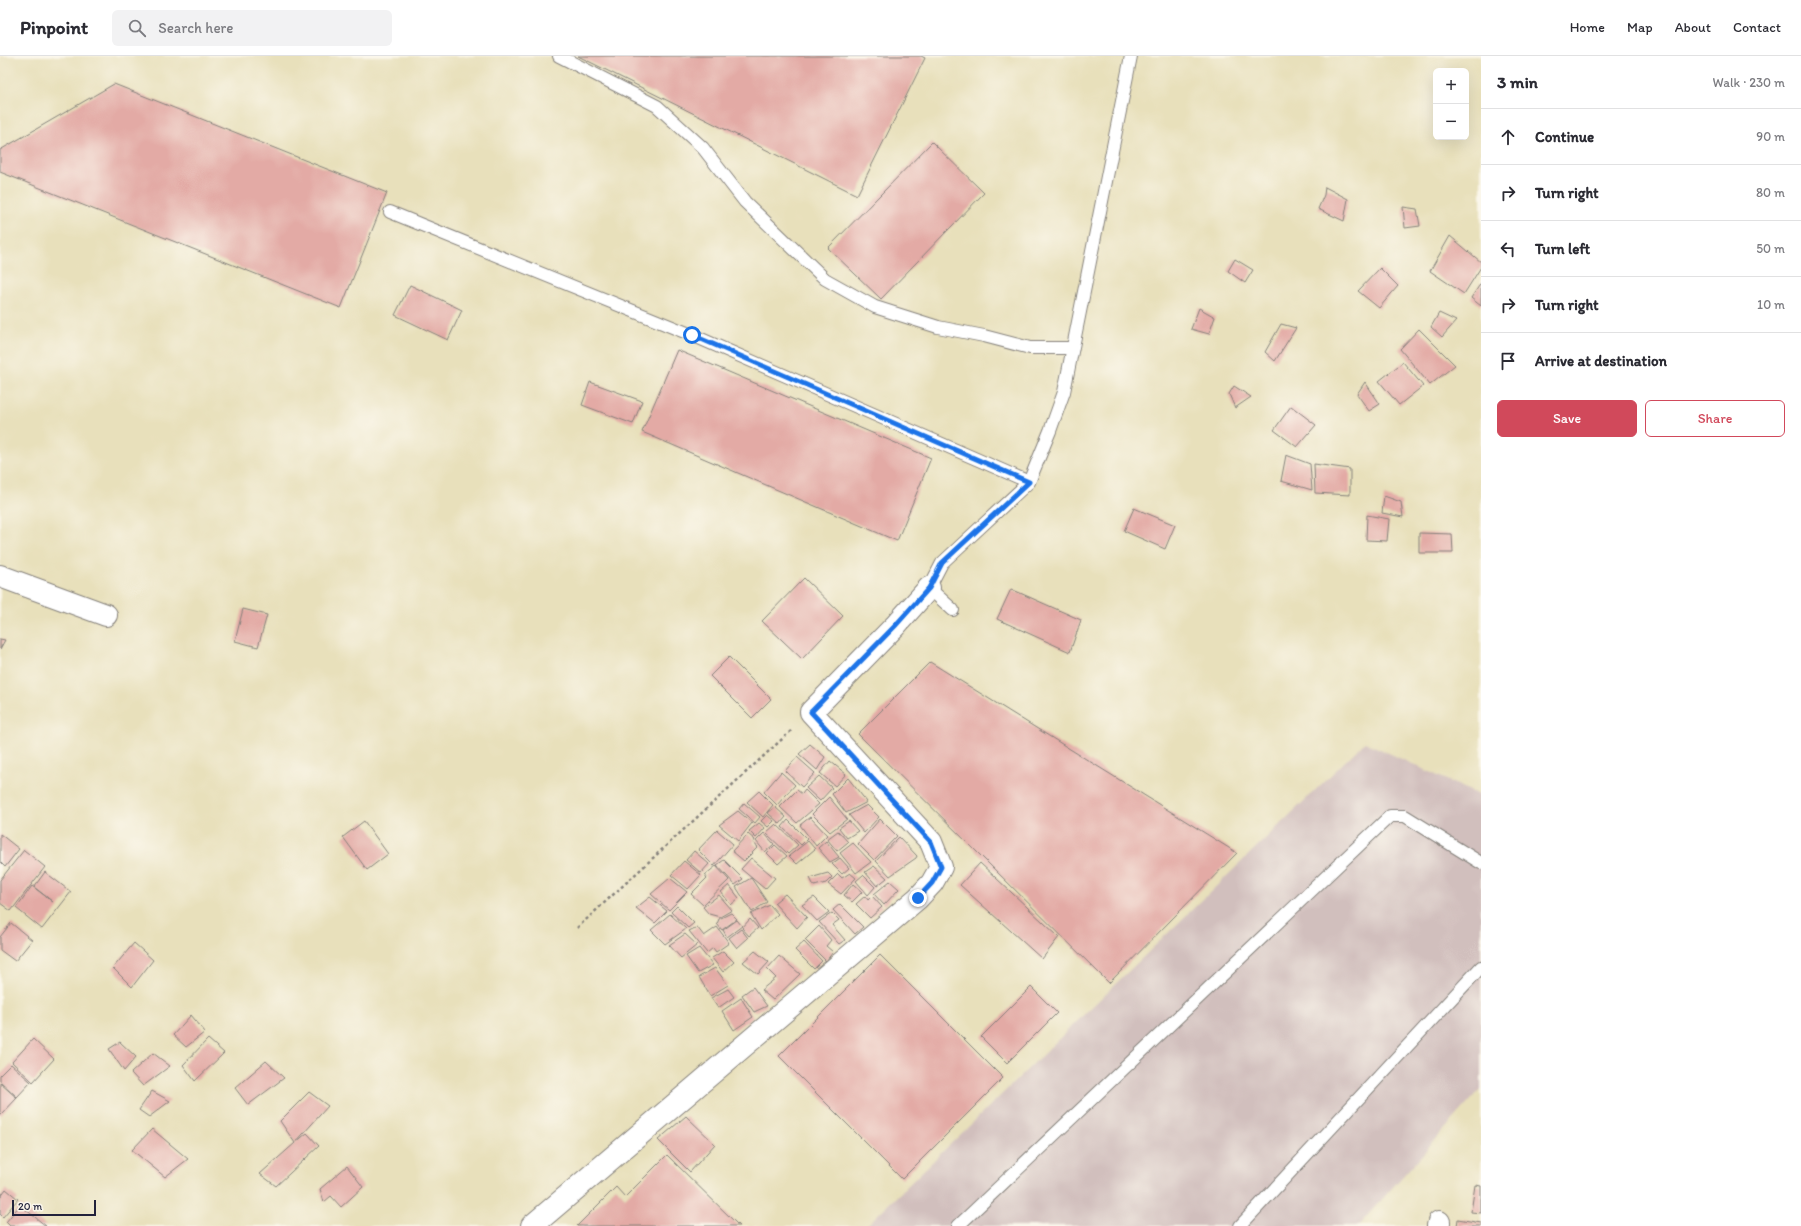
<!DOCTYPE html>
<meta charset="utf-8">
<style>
:root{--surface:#fff;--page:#f2f2f3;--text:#2b2b33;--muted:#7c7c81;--line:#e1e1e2;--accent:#d1495b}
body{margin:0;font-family:Itim,sans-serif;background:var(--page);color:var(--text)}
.controls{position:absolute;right:12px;top:12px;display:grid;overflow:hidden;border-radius:6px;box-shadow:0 4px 16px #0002}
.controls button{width:36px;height:36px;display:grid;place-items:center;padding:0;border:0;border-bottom:1px solid var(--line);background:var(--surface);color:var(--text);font:20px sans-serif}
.scale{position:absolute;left:12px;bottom:10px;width:84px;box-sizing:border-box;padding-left:4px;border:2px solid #22223b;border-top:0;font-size:11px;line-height:14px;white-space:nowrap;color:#22223b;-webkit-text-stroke:3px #fbf7ec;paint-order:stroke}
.stop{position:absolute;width:12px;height:12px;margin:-9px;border:3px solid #1a73e8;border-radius:50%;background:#fff}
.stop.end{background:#1a73e8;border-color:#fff;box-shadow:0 1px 4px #0008}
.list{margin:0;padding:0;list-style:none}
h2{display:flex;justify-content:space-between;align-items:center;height:52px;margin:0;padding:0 16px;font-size:17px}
h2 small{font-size:13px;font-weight:400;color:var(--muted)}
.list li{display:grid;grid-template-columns:26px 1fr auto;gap:12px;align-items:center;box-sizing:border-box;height:56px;padding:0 16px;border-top:1px solid var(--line)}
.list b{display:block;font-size:15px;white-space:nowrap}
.list em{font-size:13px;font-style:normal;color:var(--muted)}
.actions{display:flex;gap:8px;padding:12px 16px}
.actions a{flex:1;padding:9px 0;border:1px solid var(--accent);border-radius:6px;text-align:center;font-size:14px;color:var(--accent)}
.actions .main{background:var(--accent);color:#fff}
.icon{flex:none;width:22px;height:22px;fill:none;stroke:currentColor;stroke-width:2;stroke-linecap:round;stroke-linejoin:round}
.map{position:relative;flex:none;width:1481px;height:1170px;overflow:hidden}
header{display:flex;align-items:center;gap:24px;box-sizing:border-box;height:56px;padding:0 20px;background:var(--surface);border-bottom:1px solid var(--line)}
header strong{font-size:19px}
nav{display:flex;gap:22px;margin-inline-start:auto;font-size:14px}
.search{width:280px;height:36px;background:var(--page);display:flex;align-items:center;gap:10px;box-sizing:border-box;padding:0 14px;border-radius:6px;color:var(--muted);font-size:15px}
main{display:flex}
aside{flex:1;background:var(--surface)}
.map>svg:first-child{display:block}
.industrial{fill:#d1bfbd}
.building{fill:#e3aaa5}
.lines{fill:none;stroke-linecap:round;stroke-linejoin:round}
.lane-casing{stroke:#85817b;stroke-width:14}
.street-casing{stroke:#85817b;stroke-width:24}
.path{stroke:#85817b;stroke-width:2.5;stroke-dasharray:3 3;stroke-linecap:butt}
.lane{stroke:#fff;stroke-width:12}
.street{stroke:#fff;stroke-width:22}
.route{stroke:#1a73e8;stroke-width:5}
</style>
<header>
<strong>Pinpoint</strong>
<div class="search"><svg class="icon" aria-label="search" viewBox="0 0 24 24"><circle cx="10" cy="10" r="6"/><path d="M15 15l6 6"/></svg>Search here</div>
<nav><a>Home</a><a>Map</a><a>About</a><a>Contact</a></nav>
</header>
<main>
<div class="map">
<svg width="1481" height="1170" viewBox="0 0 1481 1170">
<rect width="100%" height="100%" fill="#fbf7ec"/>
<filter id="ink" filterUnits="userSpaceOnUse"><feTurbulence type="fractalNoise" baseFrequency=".025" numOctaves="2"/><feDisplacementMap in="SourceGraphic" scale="8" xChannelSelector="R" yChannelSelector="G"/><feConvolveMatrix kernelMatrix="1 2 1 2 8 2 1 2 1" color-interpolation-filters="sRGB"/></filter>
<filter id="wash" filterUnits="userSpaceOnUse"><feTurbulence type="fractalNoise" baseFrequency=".012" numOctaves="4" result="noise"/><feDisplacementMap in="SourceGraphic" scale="16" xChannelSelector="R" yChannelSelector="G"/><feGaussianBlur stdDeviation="0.9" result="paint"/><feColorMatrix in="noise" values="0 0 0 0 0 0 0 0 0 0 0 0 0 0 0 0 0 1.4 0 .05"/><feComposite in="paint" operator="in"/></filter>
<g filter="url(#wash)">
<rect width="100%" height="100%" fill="#e8e0bb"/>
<path class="industrial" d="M1365,686L1481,740V1033L1358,1170H866Z"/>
<g id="blocks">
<path class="building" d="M578,0H921L925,2L857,139Z
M114,28L387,137L341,252L0,116V94Z
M932,86L984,137L881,243L828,192Z
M1325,131L1348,143L1344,165L1318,153L1324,139Z
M1403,151L1417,153L1420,170L1405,172Z
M1450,180L1481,206V211L1464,238L1430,215Z
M1235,203L1253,214L1245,227L1228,215Z
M1380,212L1398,230L1379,252L1358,235Z
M1481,227V250L1471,242Z
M410,229L462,254L448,284L395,259Z
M1199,252L1215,261L1209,278L1191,273Z
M1439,257L1456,265L1442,281L1431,271Z
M1281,268L1296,272L1275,305L1265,296Z
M1419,273L1455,309L1430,329L1400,293Z
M677,294L931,402L897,485L642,376Z
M1403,306L1423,330L1399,349L1379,325Z
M590,326L642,345L633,368L582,349Z
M1365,326L1380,348L1369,355L1357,338Z
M1234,330L1251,341L1235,352L1229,338Z
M1291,350L1316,369L1297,391L1274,374Z
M1286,399L1310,408L1312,434L1281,425Z
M1314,408L1350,413V439L1315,437Z
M1384,440L1401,446L1403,461L1382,457Z
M1134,452L1175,469L1165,493L1124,475Z
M1367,459L1389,463L1387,485L1366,484Z
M1419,477L1452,478L1453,497H1419Z
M804,522L843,560L802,603L762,565Z
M1011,533L1081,564L1070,596L997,563Z
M243,553L267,559L258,591L235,585Z
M0,583L5,584L0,593Z
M729,601L771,643L752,662L710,620Z
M930,606L1237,797L1109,927L858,678Z
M810,688L825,701L817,714L799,698Z
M797,701L815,717L802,731L785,715Z
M830,705L846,718L835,730L820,717Z
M781,716L795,729L777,749L764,736Z
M819,720L832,732L820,745L806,732Z
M848,722L867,746L846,757L832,738Z
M797,734L802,738L805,734L819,748L797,767L780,751Z
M759,735L773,749L763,761L747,746Z
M829,741L847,763L830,776L812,758Z
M744,747L760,761L755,767L739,753Z
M867,749L879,761L864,777L849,759Z
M775,751L786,761L780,768L768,757Z
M738,755L752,767L738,785L719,769Z
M767,759L774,765L768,771L761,765Z
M810,761L827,779L816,790L800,769Z
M880,763L897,780L874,804L858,788Z
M788,764L807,783L801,789L782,771Z
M364,765L388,798L367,814L343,781Z
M849,765L858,775L847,782L839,772Z
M759,767L765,772L756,782L749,775Z
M776,768L798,789L788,798L766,777Z
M717,774L733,788L714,810L698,794Z
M838,775L848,786L837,795L827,783Z
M764,777L774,788L765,796L756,785Z
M0,778L19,793L5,811L0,806Z
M748,778L755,784L753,787L758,791L744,805L732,795Z
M899,781L917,800L916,802L890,820L876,805Z
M808,785L815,793L797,808L789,800Z
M826,785L839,801L830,806L818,792Z
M853,787L871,806L856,817L840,797Z
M775,789L787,800L778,808L767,797Z
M24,794L45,811L11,855L0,847V824Z
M694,795L709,808L701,817L686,804Z
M751,802L775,822L765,833L741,813Z
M840,802L849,812L842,818L832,808Z
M724,804L743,823L735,829L717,809Z
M684,805L701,819L688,833L671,819Z
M980,807L1059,881L1042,903L960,829Z
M716,810L729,824L703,849L691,838L707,822L705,819Z
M874,810L887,822L877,830L865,816Z
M45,816L71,836L42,873L16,852L32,830L53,846L34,831Z
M828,817L832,821L826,827L814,830L810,822Z
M850,817L856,822L841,838L828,828L838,818L842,822Z
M863,819L875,831L868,839L856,825Z
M670,822L687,836L669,854L651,838Z
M751,822L767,846L752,856L736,831Z
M890,825L899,833L884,849L874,838Z
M853,828L862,836L852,846L844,839Z
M729,829L739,842L731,849L721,836Z
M785,838L807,861L797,872L774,847Z
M719,839L732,854L720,861L709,858L703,851Z
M865,840L868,844L872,840L882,851L870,862L856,848Z
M650,841L667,855L655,867L636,852Z
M814,841L829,856L817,865L802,849Z
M840,848L863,871L855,878L833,854Z
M770,849L778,858L761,874L751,858Z
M677,850L694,867L688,872L671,856Z
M731,857L737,863L722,874L717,868L719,863Z
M832,857L839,864L832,869L845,884L839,888L819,866Z
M670,858L686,873L665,888L651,874Z
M750,863L758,872L749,880L742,872Z
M737,864L742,870L727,881L723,874Z
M11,867L32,884L15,905L0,894V881Z
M819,870L831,884L826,890L833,896L826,905L805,884Z
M697,871L704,880L717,871L729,887L716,896L713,892L707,897L689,875Z
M741,873L748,882L737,892L729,882Z
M685,878L697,889L681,902L669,889Z
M804,886L822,905L814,913L795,894Z
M134,887L153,904L132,931L113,912Z
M699,892L713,909L698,917L686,900Z
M723,895L734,906L723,916L712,902Z
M755,895L769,906L758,918L743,906Z
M880,899L1003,1022L902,1123L779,1000Z
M779,900L800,918L773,944L761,934L776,922L767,913Z
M715,912L728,929L710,940L699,921Z
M753,931L767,950L754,956L742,939Z
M1031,931L1057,957L1007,1007L981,981Z
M728,933L734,941L718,952L711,942Z
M741,942L753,961L734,974L722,955Z
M191,959L205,976L186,991L173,979Z
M33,983L54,1003L33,1026L12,1006Z
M208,983L224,997L195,1025L183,1009Z
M120,986L136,1001L124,1015L109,993Z
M153,997L170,1010L143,1030L131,1017Z
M266,1005L284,1022L248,1049L235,1032Z
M11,1008L31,1026L17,1041L0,1025V1019Z
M0,1027L17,1042L1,1059L0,1058Z
M152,1035L170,1045L149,1061L139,1054Z
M309,1036L328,1050L295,1087L307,1077L319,1090L276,1130L260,1118L295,1087L280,1065Z
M686,1060L715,1088L690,1116L658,1084Z
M152,1073L188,1103L165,1121L132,1094Z
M667,1099L739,1170H577L616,1131L625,1141Z
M347,1110L363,1131L341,1151L331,1140L324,1146L320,1133Z
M1475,1129L1481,1130V1157L1471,1156Z
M6,1133L18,1143L3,1161L0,1158V1141Z
M20,1149L46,1170H10L6,1166Z
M1458,1163L1481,1167V1170H1457Z"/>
</g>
</g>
<g filter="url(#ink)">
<use href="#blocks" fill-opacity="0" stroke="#85817b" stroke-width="1"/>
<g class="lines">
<defs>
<path id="lane" d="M559,0L657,50L703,92L745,146L825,223L875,251L938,271L984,280L1030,292H1072
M390,156L692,279L1029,426
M953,554L929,532L942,507L1029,426L1050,375L1064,336L1131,0
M958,1170L1390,760H1405L1481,807
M1240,1170L1481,911"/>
<path id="street" d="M0,520L106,559
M532,1170L918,842L932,827L941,811L931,786L811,656L895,570L929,532
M1438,1170L1439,1166"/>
</defs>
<use href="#lane" class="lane-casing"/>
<use href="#street" class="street-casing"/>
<path class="path" d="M577,872L793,673"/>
<use href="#lane" class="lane"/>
<use href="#street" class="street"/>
</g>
</g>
<g class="lines" filter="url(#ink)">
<path class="route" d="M692,279L1029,426L942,507L929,532L895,570L811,656L931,786L941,811L932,827L918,842"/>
</g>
</svg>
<div class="controls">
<button>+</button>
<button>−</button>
</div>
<div class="scale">20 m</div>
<div class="stop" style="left:692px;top:279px"></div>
<div class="stop end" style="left:918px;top:842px"></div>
</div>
<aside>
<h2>3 min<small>Walk · 230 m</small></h2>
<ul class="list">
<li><svg class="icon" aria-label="ahead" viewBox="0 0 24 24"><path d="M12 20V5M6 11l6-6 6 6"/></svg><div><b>Continue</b></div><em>90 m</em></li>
<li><svg class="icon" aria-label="right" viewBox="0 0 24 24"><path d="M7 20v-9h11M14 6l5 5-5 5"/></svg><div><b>Turn right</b></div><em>80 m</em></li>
<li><svg class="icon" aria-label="left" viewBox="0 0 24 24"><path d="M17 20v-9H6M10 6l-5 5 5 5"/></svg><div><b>Turn left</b></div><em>50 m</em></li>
<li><svg class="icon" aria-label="right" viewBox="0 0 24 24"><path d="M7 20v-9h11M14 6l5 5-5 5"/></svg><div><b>Turn right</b></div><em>10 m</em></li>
<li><svg class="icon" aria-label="arrive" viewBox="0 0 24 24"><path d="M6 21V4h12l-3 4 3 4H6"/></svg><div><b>Arrive at destination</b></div></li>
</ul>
<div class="actions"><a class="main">Save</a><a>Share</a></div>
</aside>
</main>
